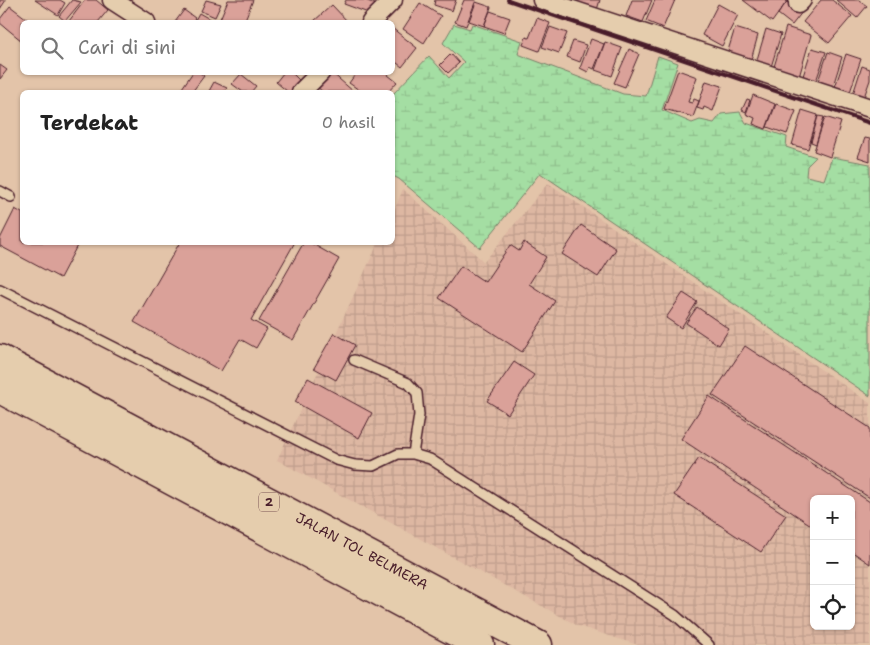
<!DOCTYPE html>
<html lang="id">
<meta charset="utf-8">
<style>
:root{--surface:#fff;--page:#f6f6f6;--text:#222;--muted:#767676;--line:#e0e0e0}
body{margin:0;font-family:"Shantell Sans",sans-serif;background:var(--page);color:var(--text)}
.controls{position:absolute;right:15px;bottom:15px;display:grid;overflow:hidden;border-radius:8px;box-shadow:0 1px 4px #0004}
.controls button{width:45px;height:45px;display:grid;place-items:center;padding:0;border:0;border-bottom:1px solid var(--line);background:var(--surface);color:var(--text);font:25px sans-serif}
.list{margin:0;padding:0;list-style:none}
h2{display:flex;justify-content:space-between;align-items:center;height:65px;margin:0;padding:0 20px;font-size:21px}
h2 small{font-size:16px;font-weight:400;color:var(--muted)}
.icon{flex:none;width:28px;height:28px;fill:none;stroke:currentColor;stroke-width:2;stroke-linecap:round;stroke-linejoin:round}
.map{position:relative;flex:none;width:870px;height:645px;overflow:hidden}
.search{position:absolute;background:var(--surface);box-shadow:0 1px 4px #0004;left:20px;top:20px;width:375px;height:55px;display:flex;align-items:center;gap:12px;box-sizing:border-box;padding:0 18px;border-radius:8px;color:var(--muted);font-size:19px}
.panel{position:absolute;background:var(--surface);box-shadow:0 1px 4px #0004;left:20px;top:90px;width:375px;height:155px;border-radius:8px}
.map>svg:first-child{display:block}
.industrial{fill:url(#industrial-grid);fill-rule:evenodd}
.wetland{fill:url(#wetland-marsh);stroke:#777e67}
.building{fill:#daa199;stroke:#4a1f2b}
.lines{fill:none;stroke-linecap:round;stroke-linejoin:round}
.service-casing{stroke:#4a1f2b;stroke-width:12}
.minor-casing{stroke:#4a1f2b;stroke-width:21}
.motorway-casing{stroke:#4a1f2b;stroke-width:31}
.service{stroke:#e5cdad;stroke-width:9}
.minor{stroke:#e5cdad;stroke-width:18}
.motorway{stroke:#e5cdad;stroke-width:28}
.rail{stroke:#4a1f2b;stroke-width:4}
.labels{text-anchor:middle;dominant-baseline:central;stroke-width:5;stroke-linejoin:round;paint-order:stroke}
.shield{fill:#e5cdad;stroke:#785352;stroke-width:1}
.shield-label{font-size:12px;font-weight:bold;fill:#4a1f2b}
.street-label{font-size:14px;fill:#4a1f2b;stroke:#e5cdad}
</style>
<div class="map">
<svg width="870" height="645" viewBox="0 0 870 645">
<defs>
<pattern id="industrial-grid" width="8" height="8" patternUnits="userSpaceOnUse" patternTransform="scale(1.25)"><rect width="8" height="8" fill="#ddb7a2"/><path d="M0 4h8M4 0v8" fill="none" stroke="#bf9d8c"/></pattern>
<pattern id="wetland-marsh" width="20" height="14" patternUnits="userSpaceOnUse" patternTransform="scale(1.25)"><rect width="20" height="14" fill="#a4dea3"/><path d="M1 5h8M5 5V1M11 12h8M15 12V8" fill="none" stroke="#8fbe8c"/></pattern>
</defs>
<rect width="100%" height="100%" fill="#e3c4a9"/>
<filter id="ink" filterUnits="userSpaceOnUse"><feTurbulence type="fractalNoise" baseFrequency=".02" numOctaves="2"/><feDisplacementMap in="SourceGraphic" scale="10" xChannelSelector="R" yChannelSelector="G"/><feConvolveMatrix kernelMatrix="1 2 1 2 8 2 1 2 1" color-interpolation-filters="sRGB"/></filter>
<g filter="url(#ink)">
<path class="industrial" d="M548,183L870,403V645H638L578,626L277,460L378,243L392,242L393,213L403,189L484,262ZM814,499H851V626H814Z"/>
<path class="wetland" d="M454,24L470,29L472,24L522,41L518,54L623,94L646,96L658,56L678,63L662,110L692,123L700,120L714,123L721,114L740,112L746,123L787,137L786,147L816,157L807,166L806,176L824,180L832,157L870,164V396L540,173L480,248L399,179L393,176V94L429,56L449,78L464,62L443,43Z"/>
<path class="building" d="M0,0H6L0,9Z
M35,0H60L65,3L58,15Z
M72,0L81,2L65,21L59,16Z
M85,0H96L108,10L98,22H71L69,21Z
M206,0L221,4L215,17L201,11Z
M228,0H253L244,22H228L220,19Z
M346,0H365L375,4L371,14L344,4Z
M435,0H456L452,11L434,5Z
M464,0H476L466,26L455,22Z
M571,0H600L596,13L569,4Z
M632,0H652L643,22L626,16Z
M655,0H675L663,28L646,21Z
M743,0H788L772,22Z
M788,0L803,11L792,25L778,14Z
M821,0H832L852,16L829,43L803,22Z
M836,0H859L867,6L857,18Z
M476,2L491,7L484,26L469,21Z
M420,3L441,16L424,43L403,29Z
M718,4L738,15L722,46L702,35Z
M332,5L348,22H315L314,21Z
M10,6L31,22H22V41L0,23V19Z
M184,10L195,18L192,22H175Z
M490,11L510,18L504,33L484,26Z
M199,13L213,21L212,22H194Z
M537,18L550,23L539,51L523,45L526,37L529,38Z
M550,27L567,33L559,53L542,47Z
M786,27L811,35L799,77L773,70Z
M392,28L417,48L402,67L392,59Z
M735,28L758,35L751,60L727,54Z
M766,29L781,34L771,67L756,63Z
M591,39L604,44L594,69L590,67L588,72L580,68Z
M573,41L586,45L580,62L567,57Z
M605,42L622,48L612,76L595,70Z
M812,48L826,52L816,81L803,76Z
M629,49L639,54L625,87L614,83Z
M828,52L842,57L832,89L817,84Z
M451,54L459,63L448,73L440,65Z
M846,54L861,59L850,92L835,87Z
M0,65L7,70L0,79Z
M862,66L870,69V80L864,97L853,94Z
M678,70L697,77L688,102L692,103L694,99L699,101L693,117L664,109Z
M193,72H199L204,76L192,92H183L180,91Z
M284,72H291L304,85L298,92H288L276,82Z
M327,72H331L354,92H323L316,86Z
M357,72H389L388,75L397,82L388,92H362L349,83Z
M241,74L256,86L251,92H243L232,84Z
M706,81L722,86L713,111L704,107L703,110L697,108Z
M214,82L227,88L224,92L209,91Z
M753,95L775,104L766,129L753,124L755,118L746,114Z
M747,99L750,100L746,112L742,110Z
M776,104L796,111L787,134L767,127Z
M802,110L818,115L808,149L792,145Z
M818,116L824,117L816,144L811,142Z
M825,117L841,122L830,157L814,151Z
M865,138L870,139V161L858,157Z
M15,209L22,213V242H79L60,278L0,246V239Z
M581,225L616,249L598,277L562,254Z
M180,242H295L251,320L267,329L256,348L240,339L221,371L134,322Z
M304,242H309L339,259L293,340L259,321Z
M524,242L546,257L529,284L555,301L522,352L439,298L461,266L485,282L510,245L519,251Z
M683,293L697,302L681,328L666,318Z
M697,307L729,329L719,345L686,323Z
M334,333L355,345L336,380L314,368Z
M745,346L870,428V498L712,395Z
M514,362L534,375L508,414L487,401Z
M308,378L372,413L359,438L295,402Z
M709,396L870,502V564L851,551V499H814V527L681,439Z
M699,458L786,515L761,552L674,495Z"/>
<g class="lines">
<defs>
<path id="service" d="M0,191L11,197
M0,289L336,460L355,465L373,466L398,454H413L430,459L675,615L709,645
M354,360L408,383L417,393L419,415L413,454"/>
<path id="minor" d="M112,0L146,22
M542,0L870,108
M798,4L802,0
M371,22L393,0
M301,92L321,72"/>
<path id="motorway" d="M0,359L538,645
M0,389L480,645"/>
</defs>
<use href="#service" class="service-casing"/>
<use href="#minor" class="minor-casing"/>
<use href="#motorway" class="motorway-casing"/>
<use href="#service" class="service"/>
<use href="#minor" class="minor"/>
<use href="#motorway" class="motorway"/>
<path class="rail" d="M508,0L870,123"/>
</g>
</g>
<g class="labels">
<rect class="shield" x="259" y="492.5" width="20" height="19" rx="4"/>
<g class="shield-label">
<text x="269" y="502">2</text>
</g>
<g class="street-label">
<text transform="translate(362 551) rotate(28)">JALAN TOL BELMERA</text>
</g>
</g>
</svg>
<div class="controls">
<button>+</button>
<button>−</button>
<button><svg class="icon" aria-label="locate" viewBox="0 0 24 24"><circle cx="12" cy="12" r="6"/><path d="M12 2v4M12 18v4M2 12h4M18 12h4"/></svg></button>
</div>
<div class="search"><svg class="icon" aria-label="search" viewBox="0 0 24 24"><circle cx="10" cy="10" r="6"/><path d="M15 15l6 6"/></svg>Cari di sini</div>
<section class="panel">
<h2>Terdekat<small>0 hasil</small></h2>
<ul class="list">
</ul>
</section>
</div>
